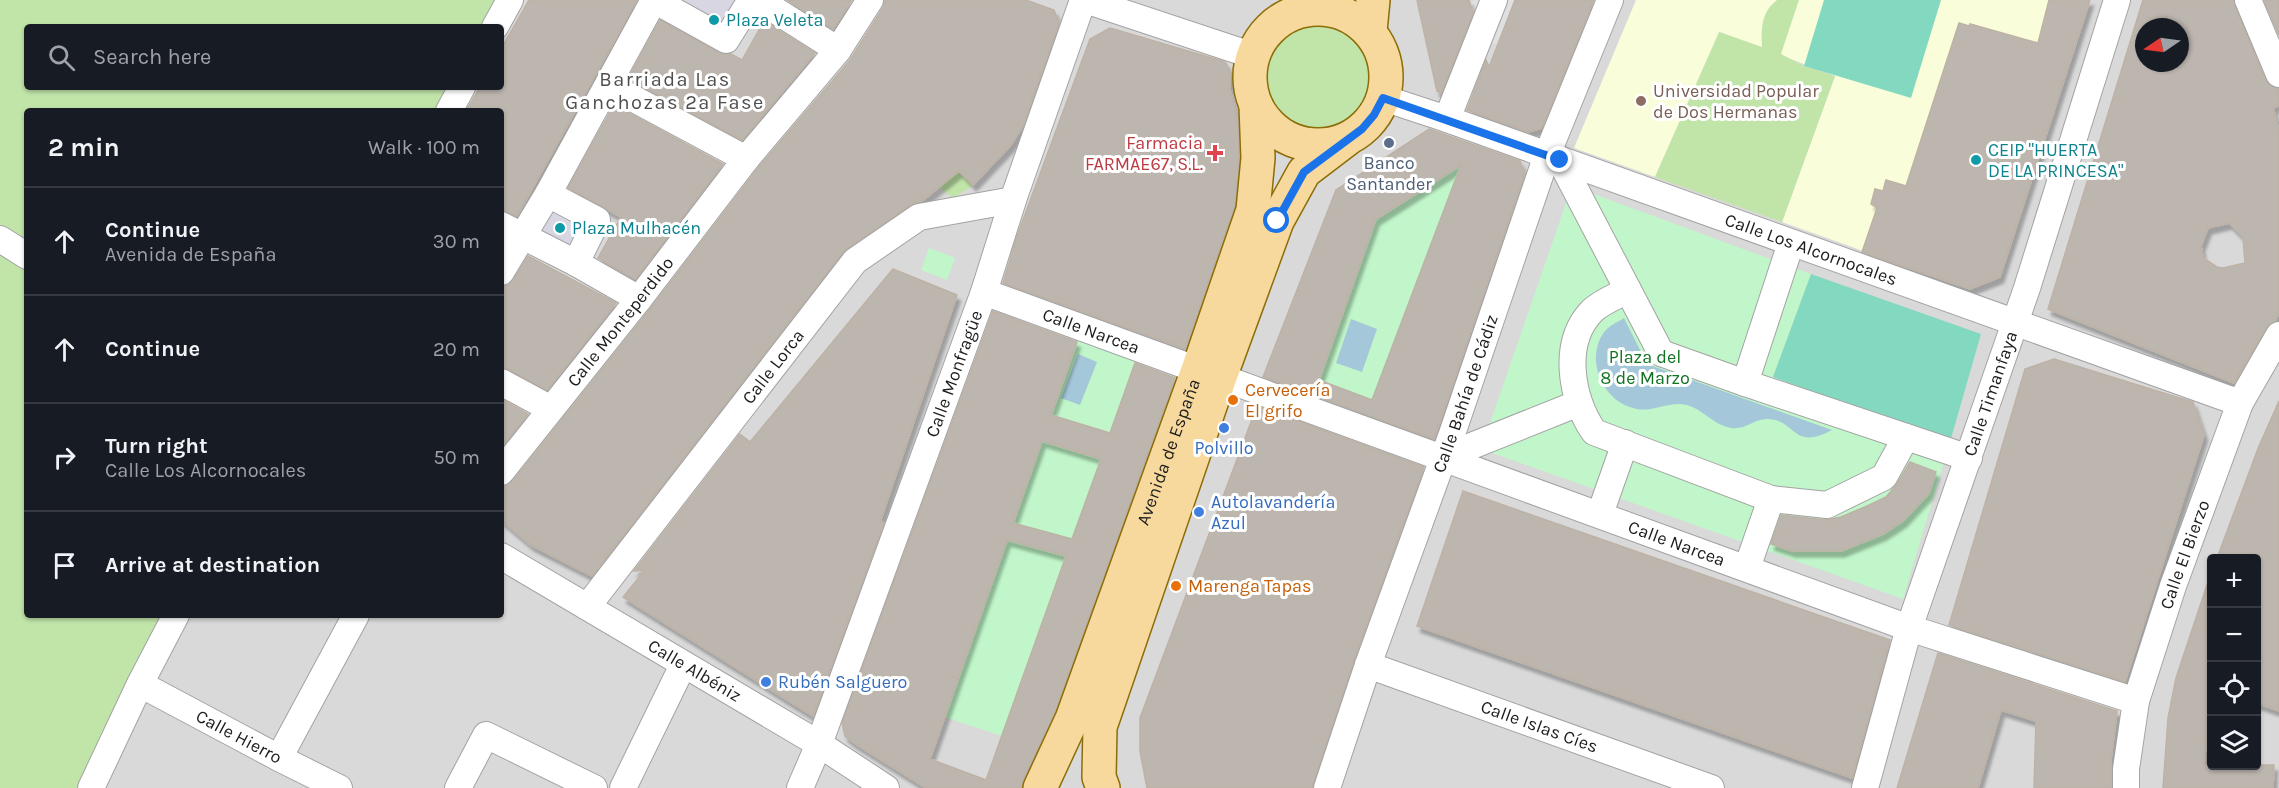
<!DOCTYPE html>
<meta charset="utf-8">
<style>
:root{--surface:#171b24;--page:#20242c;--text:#f1f3f6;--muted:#9ea1a6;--line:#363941}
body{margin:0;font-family:Karla,sans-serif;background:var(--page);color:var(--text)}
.controls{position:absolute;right:18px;bottom:18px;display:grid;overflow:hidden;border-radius:6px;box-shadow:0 2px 4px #0004}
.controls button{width:54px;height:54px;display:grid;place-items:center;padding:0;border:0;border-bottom:2px solid var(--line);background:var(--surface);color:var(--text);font:30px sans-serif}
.compass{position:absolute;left:2135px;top:18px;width:54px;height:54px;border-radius:50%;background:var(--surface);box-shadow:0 2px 4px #0004;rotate:257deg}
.stop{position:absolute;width:18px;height:18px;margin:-14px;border:4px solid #1a73e8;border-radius:50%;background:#fff}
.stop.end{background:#1a73e8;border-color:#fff;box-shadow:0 2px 6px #0008}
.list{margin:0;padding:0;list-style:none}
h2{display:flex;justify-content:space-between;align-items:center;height:78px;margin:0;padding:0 24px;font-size:26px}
h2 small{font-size:20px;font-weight:400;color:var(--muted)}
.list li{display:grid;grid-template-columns:39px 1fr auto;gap:18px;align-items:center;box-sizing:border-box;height:108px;padding:0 24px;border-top:2px solid var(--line)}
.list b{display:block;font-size:22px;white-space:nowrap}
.list p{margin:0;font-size:20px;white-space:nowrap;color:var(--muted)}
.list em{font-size:20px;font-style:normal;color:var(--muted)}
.icon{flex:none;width:33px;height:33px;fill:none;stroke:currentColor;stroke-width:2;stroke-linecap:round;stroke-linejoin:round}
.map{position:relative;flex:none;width:2279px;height:788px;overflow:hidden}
.search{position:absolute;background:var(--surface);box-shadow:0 2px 4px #0004;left:24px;top:24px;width:480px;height:66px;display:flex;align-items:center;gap:15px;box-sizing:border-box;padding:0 21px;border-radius:6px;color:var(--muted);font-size:22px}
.panel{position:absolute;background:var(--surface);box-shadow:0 2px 4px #0004;left:24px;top:108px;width:480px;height:510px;border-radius:6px}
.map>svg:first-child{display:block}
.residential{fill:#dad9d9;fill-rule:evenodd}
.education{fill:#fafdda}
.grass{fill:#c1e5a9}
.park{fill:#c0f6c9}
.pitch{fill:#83d9c0}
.parking{fill:#e0e0e0}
.plaza{fill:#d7d6e2}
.water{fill:#a4c7d9}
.building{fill:#bdb6af;stroke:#bdb2a5;stroke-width:1.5;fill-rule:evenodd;filter:url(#shadow)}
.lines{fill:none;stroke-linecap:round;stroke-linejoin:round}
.street-casing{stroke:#a3a3a3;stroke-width:28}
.primary-casing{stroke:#8c6d07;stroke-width:36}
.street{stroke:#fff;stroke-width:26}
.primary{stroke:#f7d99d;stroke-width:33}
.route{stroke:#1a73e8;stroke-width:8}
.culture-dot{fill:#0f9aa8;stroke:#fff;stroke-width:2}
.education-dot{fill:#8d6e63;stroke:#fff;stroke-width:2}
.service-dot{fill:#5c6f8a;stroke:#fff;stroke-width:2}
.health-dot{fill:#e0444e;stroke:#fff;stroke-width:2}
.food-dot{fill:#e8710a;stroke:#fff;stroke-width:2}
.shop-dot{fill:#3f7fe0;stroke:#fff;stroke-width:2}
.labels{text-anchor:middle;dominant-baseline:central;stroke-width:6;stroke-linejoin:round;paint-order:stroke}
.culture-label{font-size:18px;fill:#0d838f;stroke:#fff;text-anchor:start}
.education-label{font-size:18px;fill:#785e54;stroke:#fff;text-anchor:start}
.health-label{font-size:18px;fill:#be3a42;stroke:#fff;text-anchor:end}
.service-label{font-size:18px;fill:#4e5e75;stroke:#fff}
.street-label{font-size:18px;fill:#1c1c1c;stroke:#fff}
.park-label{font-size:18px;fill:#117322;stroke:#fff}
.food-label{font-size:18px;fill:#c56008;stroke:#fff;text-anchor:start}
.shop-label{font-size:18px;fill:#366cbe;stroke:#fff;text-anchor:start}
.neighbourhood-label{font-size:20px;letter-spacing:1.5px;fill:#4f4f4f;stroke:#fff}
</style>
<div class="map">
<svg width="2279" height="788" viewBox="0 0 2279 788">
<defs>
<filter id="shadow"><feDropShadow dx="3.5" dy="6" stdDeviation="1.5" flood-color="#0004"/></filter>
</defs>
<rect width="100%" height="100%" fill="#edeae2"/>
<path class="residential" d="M0,0H2279V788H0ZM27,27H501V87H27ZM2144,27H2180V63H2144ZM27,111H501V615H27ZM2212,558H2256V766H2212Z"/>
<path class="education" d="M1636,0H2090L2000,277L1970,289L1782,222L1835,76L1720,32L1655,177L1574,148Z"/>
<path class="grass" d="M0,0H510L495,27H27V87H462L449,111H27V615H176L91,788H0Z
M1777,0H1799L1781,54L1804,66L1835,76L1782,222L1655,177L1719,32L1762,47C1761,29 1761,12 1777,0Z
M1261 76a55 55 0 1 1 110 0a55 55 0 1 1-110 0Z
M884,115L974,185L953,198L869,133Z"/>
<path class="park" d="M1461,165L1367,415L1313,397L1376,219Z
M1572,186L1811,274L1773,377L1950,442L1903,599L1481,449Z
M929,248L955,258L947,280L921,270Z
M1078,340L1136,360L1002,736L944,717Z"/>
<path class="pitch" d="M1824,0H1941L1911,98L1804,66Z
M1811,274L1981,334L1950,442L1773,377Z"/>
<path class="parking" d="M1473,0H1515L1498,45L1480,37L1470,6Z"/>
<path class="plaza" d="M654,0H751L726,40Z
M548,194L597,220L576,263L521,236Z"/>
<path class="water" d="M1624,318L1647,364L1832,430C1791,452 1796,418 1766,419C1751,420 1744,432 1727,427C1712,423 1702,409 1687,405C1668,400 1652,414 1633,408C1602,400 1584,358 1605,331C1610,325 1618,322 1624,318Z
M1351,319L1377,329L1362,372L1336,363Z
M1078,354L1097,362L1080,405L1061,398Z"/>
<path class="building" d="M529,0H637L517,216L501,210V111H466L480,87H501V49Z
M787,0H852L833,29Z
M885,0H1026L1054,10L1059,23L1022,128L1010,146L973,185L959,171L922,201L910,205L843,252L592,576L531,545L501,520V487L513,481L651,308L758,168L850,60L883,8Z
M1417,0H1469L1473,13L1441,93L1437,91Z
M1515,0H1594L1542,128L1528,132L1467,110L1486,60L1489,67Z
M2049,0H2090L2000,277L1970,289L1862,252L1877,208L1871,204L1875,189L1883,191L1886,180L1906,186L1959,23L1969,26L1970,24L2038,43Z
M2143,0H2233L2265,80L2270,86L2279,89V106L2273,107L2279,132V313L2275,321L2266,328L2234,383L2048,309ZM2144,27H2180V63H2144ZM2229,223L2243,237L2245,263L2223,268L2217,267L2203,258L2201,246L2208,228Z
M2264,0H2279V35Z
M660,20L719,53L731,54L742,60L764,21L815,53L742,140L628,79Z
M1110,28L1222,61L1226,63L1230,71V90L1238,122L1239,157L1235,206L1185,349L1003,283L1017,236L1090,39Z
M614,105L723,164L635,279L598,258L621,217L568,188Z
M1429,129L1520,161L1525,173L1434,439L1263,377L1336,190ZM1461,165L1372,400L1319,380L1376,219Z
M528,256L616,303L547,390L508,369L501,367V287L508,285L513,280Z
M893,269L957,295L880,522L884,523L813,716L623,597L645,570L634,571L740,434L750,442Z
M993,311L1077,342L1051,415L1110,433L1135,363L1175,378L1055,712L1023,780L1022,788H926L854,743L845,736L842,723ZM1042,441L1101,459L1072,539L1013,523ZM1007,540L1066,556L986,780L930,759Z
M2054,359L2193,402L2204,435L2125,682L1949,625L2025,369Z
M501,399L528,414L501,448Z
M2279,401V711L2256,703V558H2217L2259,446Z
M1257,406L1424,467L1354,660L1312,788H1147L1140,751V718Z
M1910,462L1936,472L1929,493L1903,521L1883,534L1841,551H1792L1771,544L1781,515L1826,520L1841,517L1867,506L1886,497L1897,484Z
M1463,491L1890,640L1852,778L1417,626Z
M2208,582H2211V698L2204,765H2274L2273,788H2163L2168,718L2176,678Z
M1938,653L2117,711L2111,759V788H2034L2036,721L2001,710L1978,788H1897Z"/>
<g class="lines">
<defs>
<g id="street">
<path d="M654,0L726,40L751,0"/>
<path d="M759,0L838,50"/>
<path d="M1085,0L1251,55"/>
<path d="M2248,0L2279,74"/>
<path d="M495,27L510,0"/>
<path d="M608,85L746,159"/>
<path id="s1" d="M1383,98L1447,119L2240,403"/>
<path d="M449,111L462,87"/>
<path d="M1447,119L1494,0"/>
<path d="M1560,160L1661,353L1745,383L1791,243"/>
<path d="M548,194L597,220L576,263"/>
<path d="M501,225L576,263L639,299"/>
<path d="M0,239L27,256"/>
<path d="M501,272L548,194L654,0"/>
<path d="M1628,290C1617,296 1601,302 1592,311C1561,343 1571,398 1594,432L1771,499L1827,505L1884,477L1906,437"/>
<path id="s2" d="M984,292L1198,370"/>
<path id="s3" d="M1220,377L1909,628L2136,701"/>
<path d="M501,382L551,409"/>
<path d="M1745,383L1969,458"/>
<path d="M1444,457L1579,403"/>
<path id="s4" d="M501,472L639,299L746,159L838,50L870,0"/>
<path d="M1600,514L1625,443"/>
<path id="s5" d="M501,556L819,744L886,788"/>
<path d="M1747,568L1771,499"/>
<path id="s6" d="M587,607L855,261L919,217L1013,200"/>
<path id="s7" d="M1368,665L1711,788"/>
<path id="s8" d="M140,684L279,758L339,788"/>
<path d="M279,758L356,615"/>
<path d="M91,788L140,684L176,615"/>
<path d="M458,788L486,735L594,788"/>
<path d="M623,788L683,665"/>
<path id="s9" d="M800,788L819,744L984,292L1013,200L1083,0"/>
<path id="s10" d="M1327,788L1368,665L1452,434L1547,155L1610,0"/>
<path id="s11" d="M1865,788L1909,628L2027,288L2117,0"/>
<path id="s12" d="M2126,788V769L2136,701L2173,586L2240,403L2279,335"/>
</g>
<g id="primary">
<circle cx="1318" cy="77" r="68"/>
<path d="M1370,31L1373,0"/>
<path id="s13" d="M1040,788L1072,719L1198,370L1253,210L1258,158L1256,106"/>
<path d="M1103,788L1099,777L1100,727L1220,377L1277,221L1304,172L1346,140"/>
</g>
</defs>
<use href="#street" class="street-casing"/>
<use href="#primary" class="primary-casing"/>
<use href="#street" class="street"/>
<use href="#primary" class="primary"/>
</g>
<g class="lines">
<path class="route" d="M1277,221L1304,172L1362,129L1374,115L1383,98L1560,160"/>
</g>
<g class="culture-dot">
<circle cx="714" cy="20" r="6"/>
<circle cx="1976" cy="160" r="6"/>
<circle cx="560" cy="228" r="6"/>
</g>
<circle class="education-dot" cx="1641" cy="101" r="6"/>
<circle class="service-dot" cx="1389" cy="143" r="6"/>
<path class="health-dot" d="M1212 144h6v6h6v6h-6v6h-6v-6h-6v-6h6z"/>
<g class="food-dot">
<circle cx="1233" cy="400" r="6"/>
<circle cx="1176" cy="586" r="6"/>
</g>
<g class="shop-dot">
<circle cx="1224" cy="428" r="6"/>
<circle cx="1199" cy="512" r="6"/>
<circle cx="766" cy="682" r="6"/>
</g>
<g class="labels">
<g class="culture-label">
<text x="726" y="20">Plaza Veleta</text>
<text x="1988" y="150">CEIP "HUERTA<tspan x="1988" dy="21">DE LA PRINCESA"</tspan></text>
<text x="572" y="228">Plaza Mulhacén</text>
</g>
<g class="education-label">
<text x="1653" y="91">Universidad Popular<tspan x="1653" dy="21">de Dos Hermanas</tspan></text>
</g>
<g class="health-label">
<text x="1203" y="143">Farmacia<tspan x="1203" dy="21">FARMAE67, S.L.</tspan></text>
</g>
<g class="service-label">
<text x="1389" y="163">Banco<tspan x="1389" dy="21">Santander</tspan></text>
</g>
<g class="street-label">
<text stroke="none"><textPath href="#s1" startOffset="454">Calle Los Alcornocales</textPath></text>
<text stroke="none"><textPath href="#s4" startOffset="192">Calle Monteperdido</textPath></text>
<text stroke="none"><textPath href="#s2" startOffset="114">Calle Narcea</textPath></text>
<text stroke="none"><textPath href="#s6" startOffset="304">Calle Lorca</textPath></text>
<text stroke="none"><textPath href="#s9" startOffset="442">Calle Monfragüe</textPath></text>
<text stroke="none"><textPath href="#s10" startOffset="418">Calle Bahía de Cádiz</textPath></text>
<text stroke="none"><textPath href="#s11" startOffset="414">Calle Timanfaya</textPath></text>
<text stroke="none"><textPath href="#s13" startOffset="360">Avenida de España</textPath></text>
<text stroke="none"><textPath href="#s3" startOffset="486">Calle Narcea</textPath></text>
<text stroke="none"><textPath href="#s12" startOffset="242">Calle El Bierzo</textPath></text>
<text stroke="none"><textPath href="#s5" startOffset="225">Calle Albéniz</textPath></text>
<text stroke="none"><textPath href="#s7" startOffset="182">Calle Islas Cíes</textPath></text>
<text stroke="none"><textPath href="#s8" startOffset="112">Calle Hierro</textPath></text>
</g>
<g class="park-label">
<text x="1645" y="357">Plaza del<tspan x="1645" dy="21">8 de Marzo</tspan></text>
</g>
<g class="food-label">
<text x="1245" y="390">Cervecería<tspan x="1245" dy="21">El grifo</tspan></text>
<text x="1188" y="586">Marenga Tapas</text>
</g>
<g class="shop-label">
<text x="1224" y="448" text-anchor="middle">Polvillo</text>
<text x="1211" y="502">Autolavandería<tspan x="1211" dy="21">Azul</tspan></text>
<text x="778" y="682">Rubén Salguero</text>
</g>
<g class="neighbourhood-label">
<text x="665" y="79">Barriada Las<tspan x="665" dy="23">Ganchozas 2ª Fase</tspan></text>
</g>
</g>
</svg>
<div class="controls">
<button>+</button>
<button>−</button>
<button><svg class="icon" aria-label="locate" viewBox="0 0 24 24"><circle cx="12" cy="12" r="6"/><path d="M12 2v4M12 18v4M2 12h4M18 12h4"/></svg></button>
<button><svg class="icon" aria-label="layers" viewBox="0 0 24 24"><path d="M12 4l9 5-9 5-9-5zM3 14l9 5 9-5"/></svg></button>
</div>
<svg class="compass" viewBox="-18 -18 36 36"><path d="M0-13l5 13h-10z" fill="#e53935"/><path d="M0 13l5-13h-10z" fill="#9ea1a6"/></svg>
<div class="stop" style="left:1277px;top:221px"></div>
<div class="stop end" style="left:1560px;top:160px"></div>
<div class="search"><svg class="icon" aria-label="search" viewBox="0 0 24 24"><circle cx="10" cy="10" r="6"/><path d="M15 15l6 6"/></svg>Search here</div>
<section class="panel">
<h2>2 min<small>Walk · 100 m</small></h2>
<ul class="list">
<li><svg class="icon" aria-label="ahead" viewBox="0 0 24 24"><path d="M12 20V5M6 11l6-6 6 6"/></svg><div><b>Continue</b><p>Avenida de España</p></div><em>30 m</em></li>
<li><svg class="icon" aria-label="ahead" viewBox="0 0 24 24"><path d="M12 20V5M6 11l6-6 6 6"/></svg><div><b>Continue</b></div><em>20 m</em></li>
<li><svg class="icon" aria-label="right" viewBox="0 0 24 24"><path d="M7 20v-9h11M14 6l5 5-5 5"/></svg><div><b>Turn right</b><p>Calle Los Alcornocales</p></div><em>50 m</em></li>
<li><svg class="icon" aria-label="arrive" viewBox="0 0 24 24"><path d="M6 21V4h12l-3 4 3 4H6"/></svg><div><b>Arrive at destination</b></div></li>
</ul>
</section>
</div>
